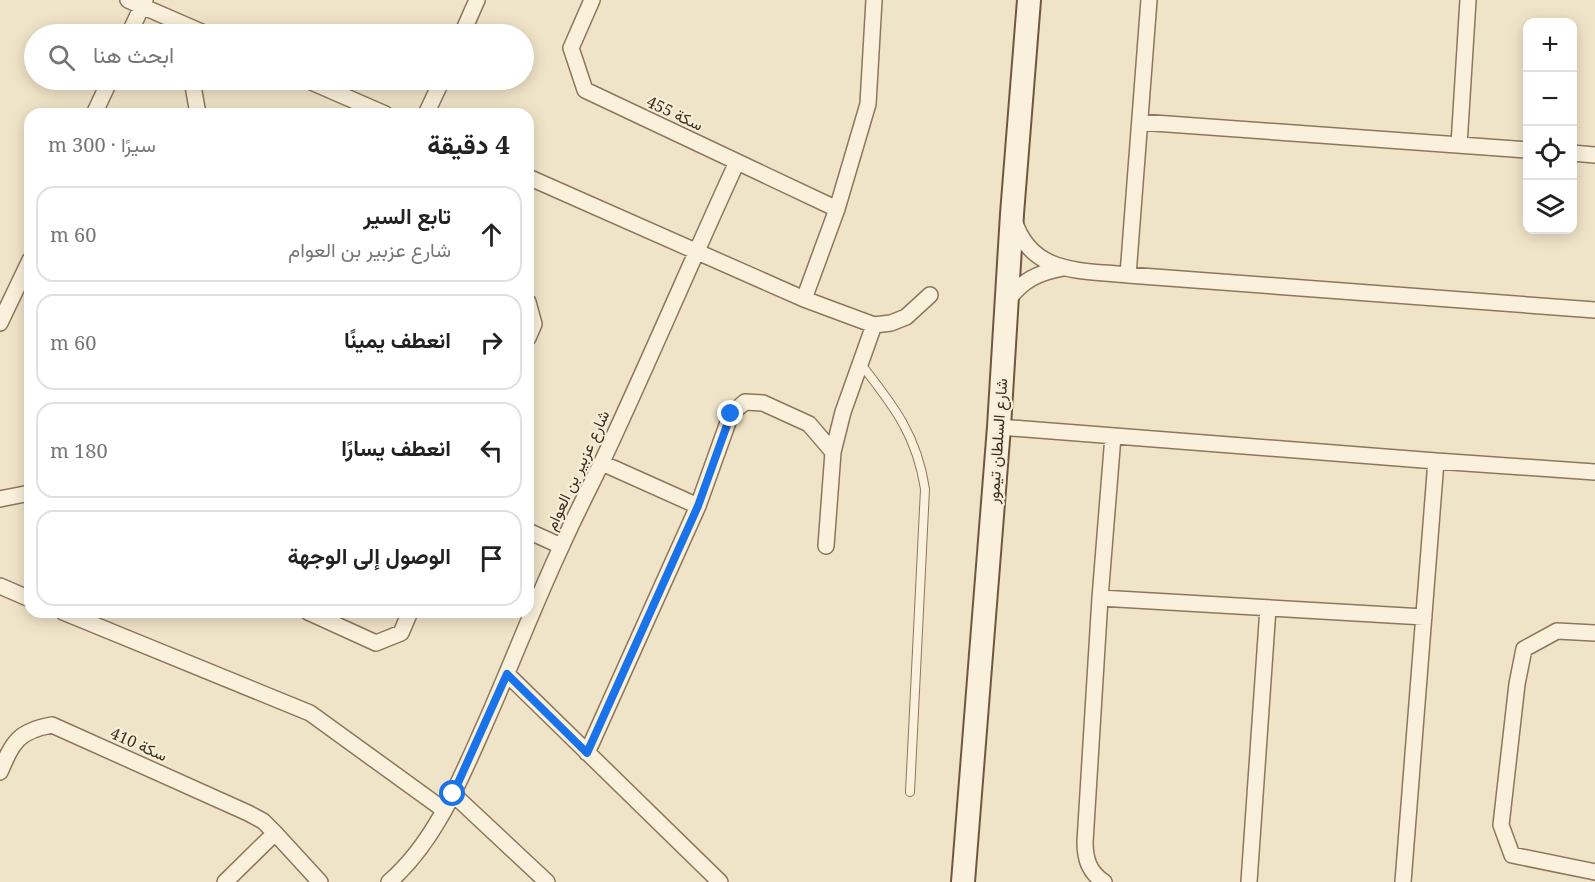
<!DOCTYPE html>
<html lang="ar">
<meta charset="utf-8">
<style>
:root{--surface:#fff;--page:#f2f2f2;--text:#222;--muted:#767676;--line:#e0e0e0}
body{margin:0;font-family:"Noto Serif",Vazirmatn,serif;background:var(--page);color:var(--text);direction:rtl}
.controls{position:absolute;right:18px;top:18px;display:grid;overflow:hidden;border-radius:12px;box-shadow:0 3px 15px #0003}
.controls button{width:54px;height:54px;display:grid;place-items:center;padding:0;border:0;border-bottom:2px solid var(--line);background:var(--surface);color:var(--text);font:30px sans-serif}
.stop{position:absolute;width:18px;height:18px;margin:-14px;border:4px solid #1a73e8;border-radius:50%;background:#fff}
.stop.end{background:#1a73e8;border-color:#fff;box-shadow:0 2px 6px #0008}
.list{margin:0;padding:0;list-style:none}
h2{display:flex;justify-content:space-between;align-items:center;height:78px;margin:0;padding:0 24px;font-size:26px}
h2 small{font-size:20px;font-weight:400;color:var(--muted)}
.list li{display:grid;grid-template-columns:39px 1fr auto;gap:18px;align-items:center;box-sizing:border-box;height:96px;margin:0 12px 12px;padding:0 12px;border:2px solid var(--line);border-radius:18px}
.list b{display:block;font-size:22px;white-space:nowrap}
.list p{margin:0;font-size:20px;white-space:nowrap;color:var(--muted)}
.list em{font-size:20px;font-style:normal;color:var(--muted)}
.icon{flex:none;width:33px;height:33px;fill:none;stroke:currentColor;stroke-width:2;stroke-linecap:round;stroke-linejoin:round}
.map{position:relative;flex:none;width:1595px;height:882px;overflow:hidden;direction:ltr}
.search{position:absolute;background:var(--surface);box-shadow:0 3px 15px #0003;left:24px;top:24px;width:510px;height:66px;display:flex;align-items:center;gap:15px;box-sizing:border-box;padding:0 21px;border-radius:33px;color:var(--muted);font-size:22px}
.panel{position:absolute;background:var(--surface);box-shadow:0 3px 15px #0003;left:24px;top:108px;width:510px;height:510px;border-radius:18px;direction:rtl}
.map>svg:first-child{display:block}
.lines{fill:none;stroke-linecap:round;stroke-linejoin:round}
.lane-casing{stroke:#8d765c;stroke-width:10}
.street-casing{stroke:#8d765c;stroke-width:18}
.secondary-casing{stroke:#6f573f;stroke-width:26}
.lane{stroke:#faf1dc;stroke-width:8}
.street{stroke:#faf1dc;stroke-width:15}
.secondary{stroke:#faf1dc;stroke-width:22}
.route{stroke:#1a73e8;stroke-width:8}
.labels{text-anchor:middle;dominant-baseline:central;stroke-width:4.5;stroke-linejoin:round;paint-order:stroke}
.street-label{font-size:16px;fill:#3d2e20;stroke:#f7eed8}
</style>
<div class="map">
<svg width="1595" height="882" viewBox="0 0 1595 882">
<rect width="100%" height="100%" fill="#f0e4c8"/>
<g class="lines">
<defs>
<path id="lane" d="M860,363C893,405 917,435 925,489L910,792"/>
<path id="street" d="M128,0L206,34
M592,0L571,48L585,90L837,209
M129,34L145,0
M462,34L477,0
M192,80L198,114
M307,80L385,114
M94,114L110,80
M426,114L442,80
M1140,122L1528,150
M1459,145L1468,0
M1572,153L1595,155
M528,177L804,299L874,325L891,323L906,317L930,295
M1014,220C1031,275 1081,270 1128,275L1595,310
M1128,275L1149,0
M804,299L837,209L868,104L874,0
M1007,301C1023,280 1037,273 1063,268
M528,302L534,324L528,338
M0,323L30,260
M999,427L1436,461L1595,472
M833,452L843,412L874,325
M602,463L698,506
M0,499L30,493
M528,531L561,546
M0,586L30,599
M1100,598L1424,617
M63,612L310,713L444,810
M308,612L376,643L401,633L410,612
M1595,633L1557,631L1524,649L1517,684L1501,825L1512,855L1595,872
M507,674L720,882
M587,753L698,506L731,414L745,402L763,403L809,424L833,452L826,546
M0,772C13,742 18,731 52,725L248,813L263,821L275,833L320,882
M453,794L547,882
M225,882L275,833
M389,882C433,844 458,785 481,733C509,671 533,607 562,545C574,518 588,491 601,464C648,364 691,262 737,162
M1104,882C1089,872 1085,859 1085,842L1100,598L1113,436
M1249,882L1268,608
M1403,882L1436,461"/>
<path id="secondary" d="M963,882L999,427L1012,214L1029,0"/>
</defs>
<use href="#lane" class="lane-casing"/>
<use href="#street" class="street-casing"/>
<use href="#secondary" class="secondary-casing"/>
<use href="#lane" class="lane"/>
<use href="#street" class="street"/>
<use href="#secondary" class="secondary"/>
</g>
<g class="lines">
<path class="route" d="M453,794L507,674L587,753L698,506L731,414"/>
</g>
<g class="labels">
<g class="street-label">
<text transform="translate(675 113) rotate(25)">سكة 455</text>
<text transform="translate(997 441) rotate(-86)">شارع السلطان تيمور</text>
<text transform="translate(577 470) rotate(-65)">شارع عزبير بن العوام</text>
<text transform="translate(139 744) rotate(24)">سكة 410</text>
</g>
</g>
</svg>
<div class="controls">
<button>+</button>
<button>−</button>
<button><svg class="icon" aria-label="locate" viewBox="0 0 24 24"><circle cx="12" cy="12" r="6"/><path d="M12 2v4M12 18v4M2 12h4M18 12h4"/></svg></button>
<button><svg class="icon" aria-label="layers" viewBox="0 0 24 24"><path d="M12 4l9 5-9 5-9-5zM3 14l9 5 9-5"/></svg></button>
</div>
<div class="stop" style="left:453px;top:794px"></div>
<div class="stop end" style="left:731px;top:414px"></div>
<div class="search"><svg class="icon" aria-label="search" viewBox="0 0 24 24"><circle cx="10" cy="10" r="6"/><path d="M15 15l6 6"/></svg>ابحث هنا</div>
<section class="panel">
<h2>4 دقيقة<small>سيرًا · 300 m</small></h2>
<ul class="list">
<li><svg class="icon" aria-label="ahead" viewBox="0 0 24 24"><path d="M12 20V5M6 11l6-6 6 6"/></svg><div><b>تابع السير</b><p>شارع عزبير بن العوام</p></div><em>60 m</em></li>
<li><svg class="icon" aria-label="right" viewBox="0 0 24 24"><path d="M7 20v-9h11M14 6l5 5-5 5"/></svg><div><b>انعطف يمينًا</b></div><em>60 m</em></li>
<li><svg class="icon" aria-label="left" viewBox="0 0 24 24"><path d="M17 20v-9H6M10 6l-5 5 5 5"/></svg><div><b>انعطف يسارًا</b></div><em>180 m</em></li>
<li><svg class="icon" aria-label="arrive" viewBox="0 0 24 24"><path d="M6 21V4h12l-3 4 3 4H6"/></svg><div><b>الوصول إلى الوجهة</b></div></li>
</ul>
</section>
</div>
